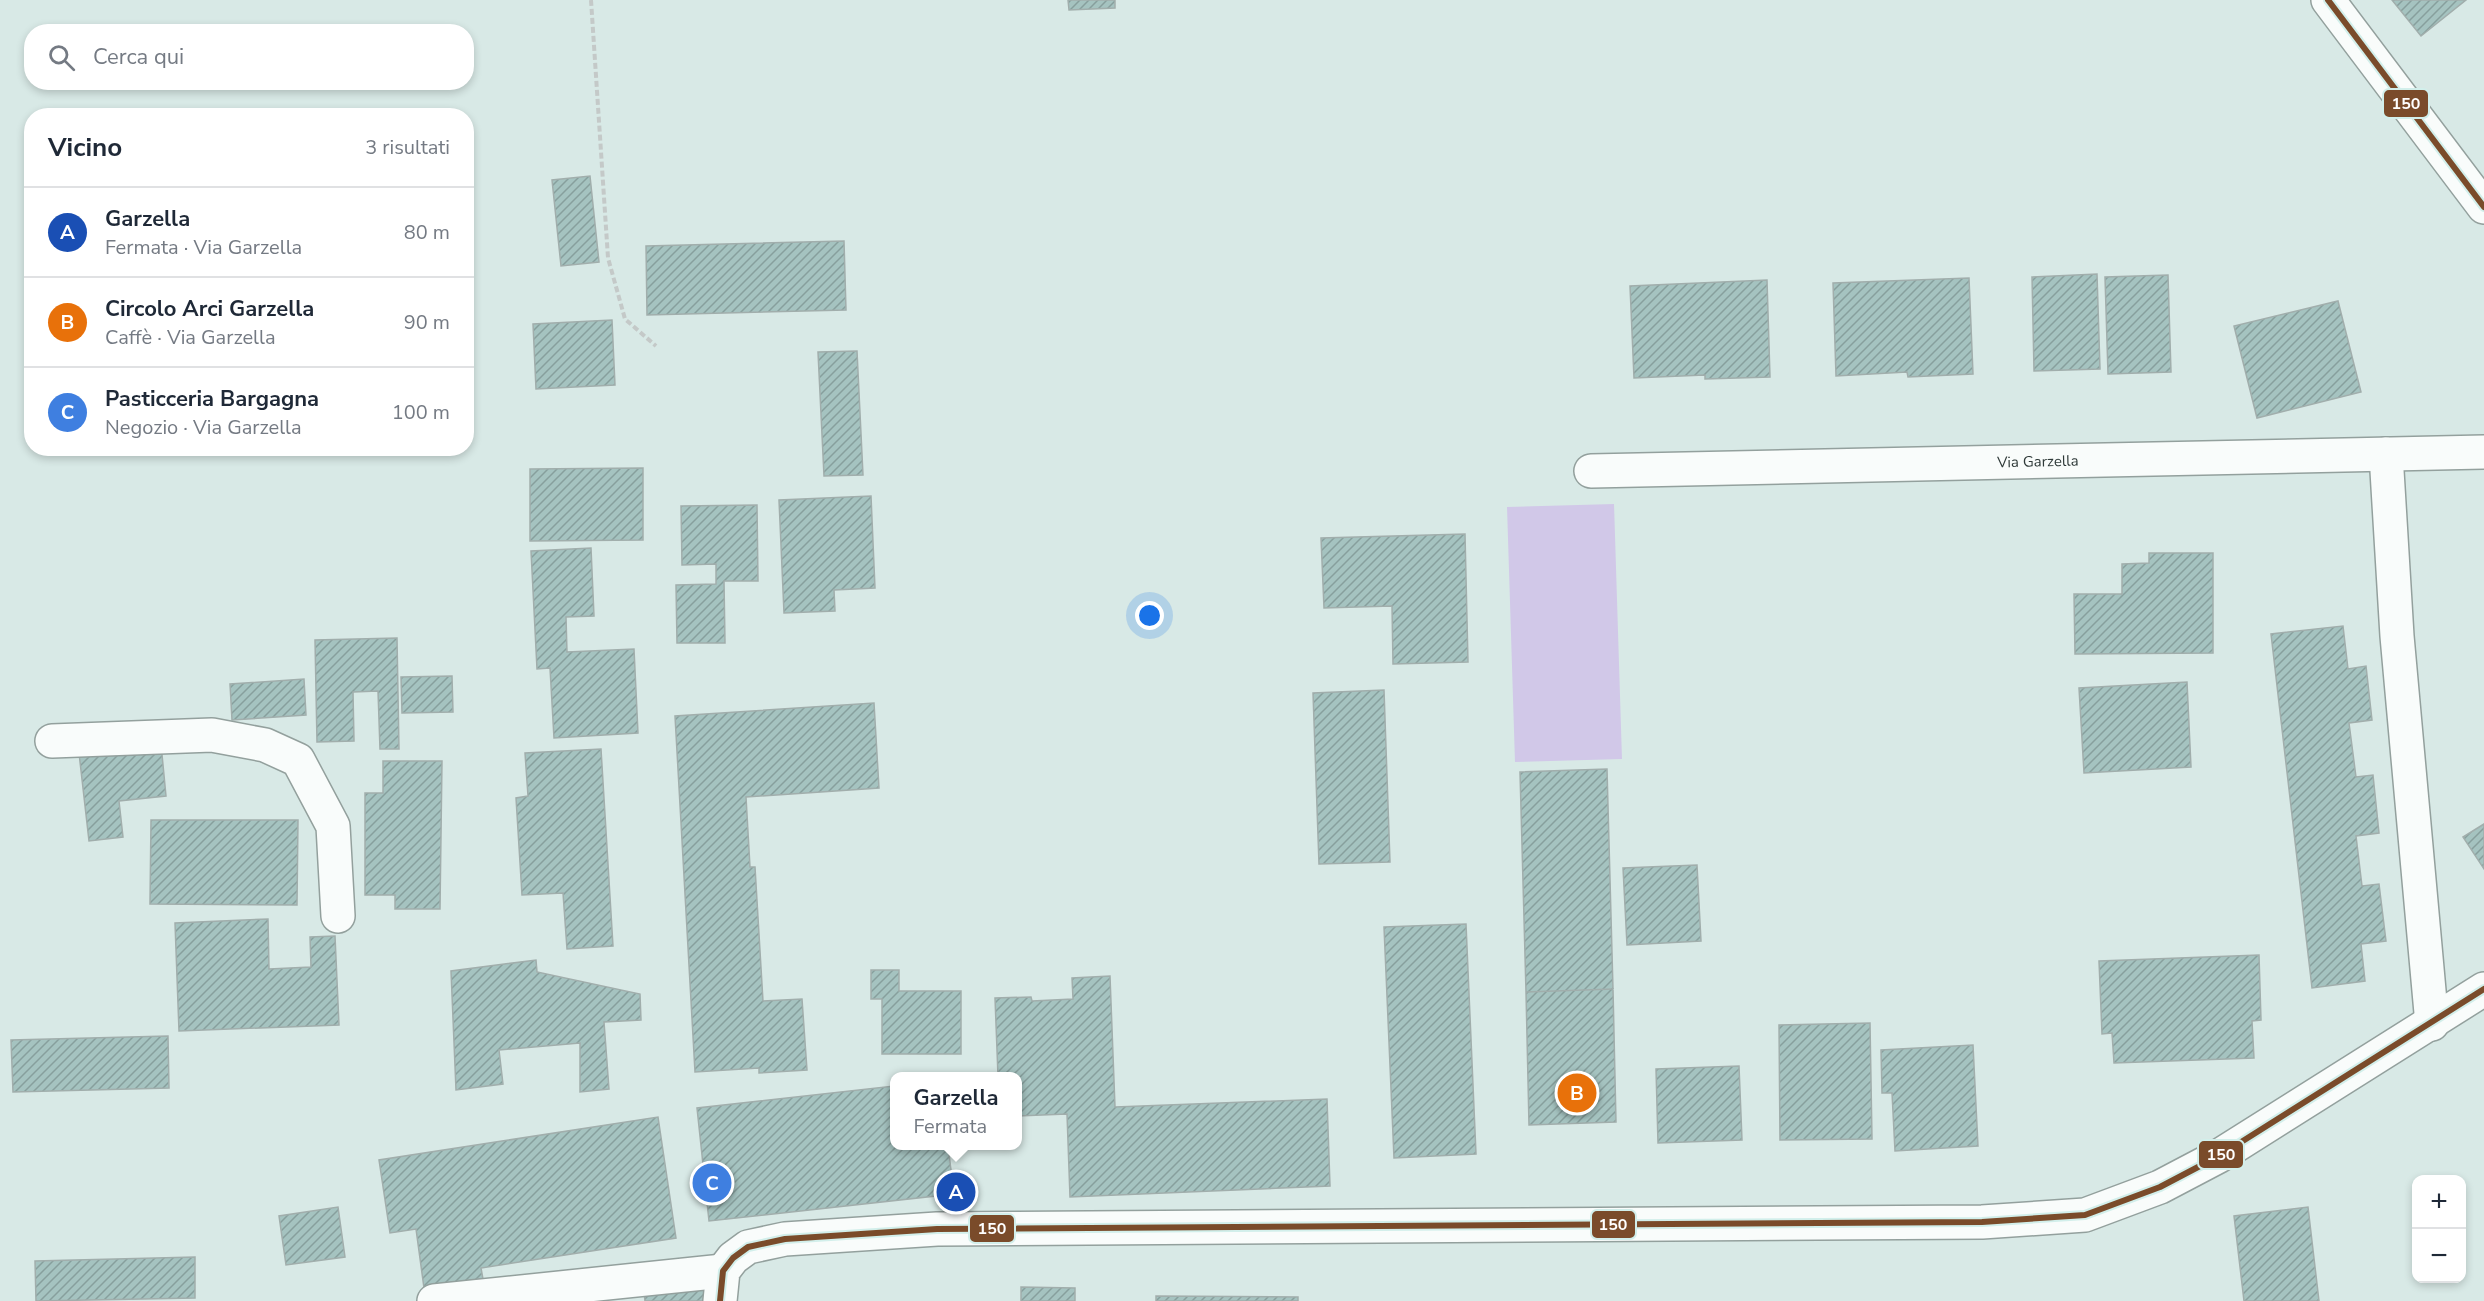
<!DOCTYPE html>
<html lang="it">
<meta charset="utf-8">
<style>
:root{--surface:#fff;--page:#f2f2f3;--text:#1f2937;--muted:#747a83;--line:#e0e1e3;--accent:#db2777}
body{margin:0;font-family:"Nunito Sans",sans-serif;background:var(--page);color:var(--text)}
.controls{position:absolute;right:18px;bottom:18px;display:grid;overflow:hidden;border-radius:12px;box-shadow:0 3px 9px #0003}
.controls button{width:54px;height:54px;display:grid;place-items:center;padding:0;border:0;border-bottom:2px solid var(--line);background:var(--surface);color:var(--text);font:30px sans-serif}
.you{position:absolute;left:1150px;top:616px;width:21px;height:21px;margin:-15px;border:4px solid #fff;border-radius:50%;background:#1a73e8;box-shadow:0 0 0 9px #1a73e833}
.badge{display:grid;place-items:center;width:39px;height:39px;border-radius:50%;background:var(--accent);color:#fff;font-size:20px;font-weight:700}
.pin{position:absolute;translate:-50% -50%;border:3px solid #fff;box-shadow:0 2px 6px #0006}
.popup{position:absolute;left:890px;top:1072px;width:132px;height:78px;box-sizing:border-box;display:grid;place-content:center;border-radius:12px;background:var(--surface);filter:drop-shadow(0 2px 4px #0005);font-size:20px;white-space:nowrap;color:var(--muted)}
.popup b{font-size:22px;color:var(--text)}
.popup::after{content:'';position:absolute;left:50%;top:100%;margin-left:-12px;border:12px solid transparent;border-top-color:var(--surface)}
.list{margin:0;padding:0;list-style:none}
h2{display:flex;justify-content:space-between;align-items:center;height:78px;margin:0;padding:0 24px;font-size:26px}
h2 small{font-size:20px;font-weight:400;color:var(--muted)}
.list li{display:grid;grid-template-columns:39px 1fr auto;gap:18px;align-items:center;box-sizing:border-box;height:90px;padding:0 24px;border-top:2px solid var(--line)}
.list b{display:block;font-size:22px;white-space:nowrap}
.list p{margin:0;font-size:20px;white-space:nowrap;color:var(--muted)}
.list em{font-size:20px;font-style:normal;color:var(--muted)}
.icon{flex:none;width:33px;height:33px;fill:none;stroke:currentColor;stroke-width:2;stroke-linecap:round;stroke-linejoin:round}
.map{position:relative;flex:none;width:2484px;height:1301px;overflow:hidden}
.search{position:absolute;background:var(--surface);box-shadow:0 3px 9px #0003;left:24px;top:24px;width:450px;height:66px;display:flex;align-items:center;gap:15px;box-sizing:border-box;padding:0 21px;border-radius:24px;color:var(--muted);font-size:22px}
.panel{position:absolute;background:var(--surface);box-shadow:0 3px 9px #0003;left:24px;top:108px;width:450px;height:348px;border-radius:24px}
.map>svg:first-child{display:block}
.garden{fill:#d1c8e8}
.building{fill:url(#building-hatch);stroke:#a1aeac;stroke-width:1.5}
.lines{fill:none;stroke-linecap:round;stroke-linejoin:round}
.minor-casing{stroke:#93a09d;stroke-width:36}
.path{stroke:#c4c9c8;stroke-width:4;stroke-dasharray:6 3;stroke-linecap:butt}
.minor{stroke:#f9fcfb;stroke-width:33}
.bus-1-casing{stroke:#d2efeb;stroke-width:10}
.bus-1{stroke:#7a4b2a;stroke-width:6}
.labels{text-anchor:middle;dominant-baseline:central;stroke-width:4.5;stroke-linejoin:round;paint-order:stroke}
.street-label{font-size:15px;fill:#2e3938;stroke:#d2efeb}
.line-badge{stroke:#d2efeb;stroke-width:2}
.badge-label{font-size:16px;text-anchor:middle;font-weight:bold;fill:#fff}
</style>
<div class="map">
<svg width="2484" height="1301" viewBox="0 0 2484 1301">
<defs>
<pattern id="building-hatch" width="6" height="6" patternUnits="userSpaceOnUse" patternTransform="scale(1.5)"><rect width="6" height="6" fill="#a5c3c0"/><path d="M-1 1l2-2M0 6l6-6M5 7l2-2" fill="none" stroke="#879f9d"/></pattern>
</defs>
<rect width="100%" height="100%" fill="#d8e9e6"/>
<path class="garden" d="M1614,504L1622,759L1515,762L1507,507Z"/>
<path class="building" d="M1068,0H1115V8L1069,10Z
M2392,0H2466L2421,36Z
M590,176L599,262L561,266L552,180Z
M844,241L846,310L647,315L646,246Z
M2097,274L2100,369L2034,371L2032,277Z
M2168,275L2171,372L2108,374L2105,277Z
M1969,278L1973,374L1908,377L1907,372L1836,376L1833,283Z
M1767,280L1770,377L1705,379V375L1634,378L1630,286Z
M2338,301L2361,392L2257,418L2234,326Z
M612,320L615,385L536,389L533,324Z
M857,351L863,475L824,476L818,352Z
M643,468V540L530,541V469Z
M871,496L875,588L834,590L835,611L784,613L779,500Z
M757,505L758,581H724L725,643H677L676,585L716,584V564L682,565L681,506Z
M1465,534L1468,662L1393,664L1392,606L1324,608L1321,538Z
M591,548L594,616L566,617L567,652L634,649L638,733L554,738L550,668L537,669L531,551Z
M2149,553H2213V653L2075,654L2074,594H2122V564L2149,563Z
M2343,626L2348,669L2366,666L2372,720L2349,723L2356,777L2373,775L2379,833L2356,836L2362,886L2379,884L2386,941L2361,944L2365,981L2312,988L2271,634Z
M397,638L399,749H380L378,691L353,692L354,741L317,742L315,640Z
M452,676L453,712L402,713L401,677Z
M304,679L306,715L232,720L230,684Z
M2187,682L2191,767L2084,773L2079,688Z
M1384,690L1390,862L1319,864L1313,693Z
M874,703L879,788L746,797L750,867H755L763,1001L802,999L807,1070L759,1073V1068L695,1072L675,716Z
M161,744L166,796L119,801L123,837L89,841L79,753Z
M601,749L613,946L567,949L563,893L522,895L516,798L528,796L525,753Z
M383,761H442L440,909H395V895H365V793H383Z
M1607,769L1613,989L1526,992L1520,772Z
M151,820H298L297,905L150,904Z
M2484,824V869L2463,837Z
M1697,865L1701,941L1627,945L1623,868Z
M268,919L269,969L311,967L310,937L335,936L339,1025L179,1031L175,923Z
M1466,924L1476,1154L1394,1158L1384,927Z
M2259,955L2261,1020L2252,1021L2254,1058L2114,1063L2112,1033L2102,1034L2099,961Z
M536,960L537,972L640,994L641,1020L604,1022L609,1089L580,1092V1043L499,1050L503,1084L456,1090L451,971Z
M871,970H899V991H961V1054H882V999H871Z
M1110,976L1115,1107L1327,1099L1330,1186L1070,1197L1067,1114L1018,1116V1076H998L995,998L1031,997L1032,1001L1073,999L1072,978Z
M1613,989L1616,1122L1529,1125L1526,992Z
M1870,1023L1872,1139L1780,1140L1779,1025Z
M168,1036L169,1088L13,1092L11,1040Z
M1973,1045L1978,1146L1895,1151L1892,1093H1882L1881,1050Z
M1739,1066L1742,1140L1658,1143L1656,1069Z
M894,1086V1146H948L954,1194L709,1221L697,1108Z
M658,1117L676,1238L481,1268L483,1279L424,1288L416,1229L390,1233L379,1160Z
M338,1207L345,1257L286,1265L279,1216Z
M2308,1207L2319,1301H2244L2234,1216Z
M195,1257V1298L36,1301L35,1261Z
M709,1287V1301H645L644,1292Z
M1021,1287L1075,1288V1301H1021Z
M1156,1296L1298,1297V1301H1156Z"/>
<g class="lines">
<defs>
<g id="minor">
<path d="M2328,0L2484,207"/>
<path d="M2386,454L2397,636L2432,1024"/>
<path id="s1" d="M1591,471L2484,452"/>
<path d="M52,741L212,735L265,745L298,760L333,826L338,916"/>
<path d="M434,1301L723,1271"/>
<path d="M720,1301L723,1271L733,1258L748,1247L785,1239L937,1229L1982,1222L2085,1215L2160,1187L2219,1156L2484,989"/>
</g>
</defs>
<use href="#minor" class="minor-casing"/>
<path class="path" d="M591,0L608,258L625,319L656,346"/>
<use href="#minor" class="minor"/>
<defs>
<path id="bus-1" d="M2328,0L2484,207
M720,1301L723,1271L733,1258L748,1247L785,1239L937,1229L1982,1222L2085,1215L2160,1187L2219,1156L2484,989"/>
</defs>
<use href="#bus-1" class="bus-1-casing"/>
<use href="#bus-1" class="bus-1"/>
</g>
<g class="labels">
<g class="street-label">
<text stroke="none"><textPath href="#s1" startOffset="447">Via Garzella</textPath></text>
</g>
</g>
<g class="line-badge">
<rect x="2383" y="89" width="46" height="29" rx="6" fill="#7a4b2a"/>
<rect x="2198" y="1140" width="46" height="29" rx="6" fill="#7a4b2a"/>
<rect x="1591" y="1210" width="45" height="29" rx="6" fill="#7a4b2a"/>
<rect x="969" y="1214" width="46" height="29" rx="6" fill="#7a4b2a"/>
</g>
<g class="badge-label">
<text x="2406" y="109">150</text>
<text x="2221" y="1160">150</text>
<text x="1613" y="1230">150</text>
<text x="992" y="1234">150</text>
</g>
</svg>
<div class="controls">
<button>+</button>
<button>−</button>
</div>
<div class="you"></div>
<div class="pin badge" style="left:956px;top:1192px;background:#1a4fb4">A</div>
<div class="popup"><b>Garzella</b>Fermata</div>
<div class="pin badge" style="left:1577px;top:1093px;background:#e8710a">B</div>
<div class="pin badge" style="left:712px;top:1183px;background:#3f7fe0">C</div>
<div class="search"><svg class="icon" aria-label="search" viewBox="0 0 24 24"><circle cx="10" cy="10" r="6"/><path d="M15 15l6 6"/></svg>Cerca qui</div>
<section class="panel">
<h2>Vicino<small>3 risultati</small></h2>
<ul class="list">
<li><span class="badge" style="background:#1a4fb4">A</span><div><b>Garzella</b><p>Fermata · Via Garzella</p></div><em>80 m</em></li>
<li><span class="badge" style="background:#e8710a">B</span><div><b>Circolo Arci Garzella</b><p>Caffè · Via Garzella</p></div><em>90 m</em></li>
<li><span class="badge" style="background:#3f7fe0">C</span><div><b>Pasticceria Bargagna</b><p>Negozio · Via Garzella</p></div><em>100 m</em></li>
</ul>
</section>
</div>
